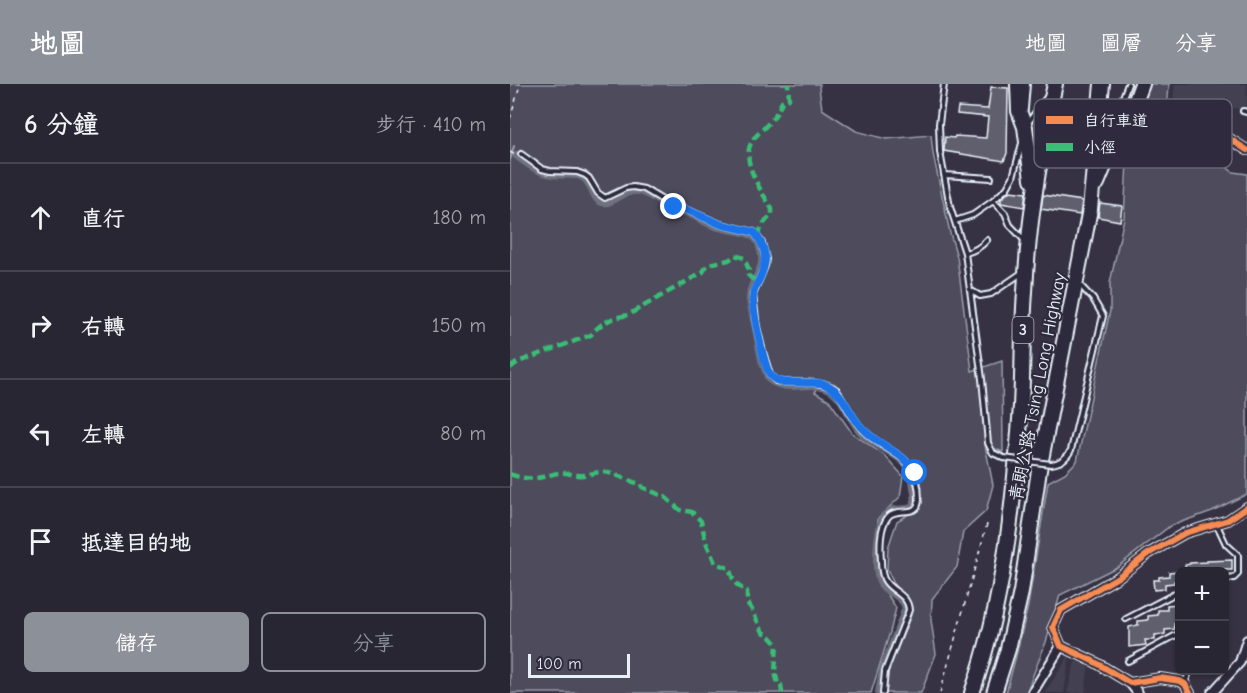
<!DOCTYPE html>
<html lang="zh-TW">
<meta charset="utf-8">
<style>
:root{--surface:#282633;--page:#34323f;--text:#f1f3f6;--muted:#a5a5ac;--line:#44434e;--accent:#8c9099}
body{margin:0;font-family:"Comic Neue","LXGW WenKai TC",sans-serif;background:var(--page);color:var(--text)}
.controls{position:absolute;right:18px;bottom:18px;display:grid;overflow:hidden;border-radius:9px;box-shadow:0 2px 4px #0004}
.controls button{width:54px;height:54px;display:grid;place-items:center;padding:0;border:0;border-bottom:2px solid var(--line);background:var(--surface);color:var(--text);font:30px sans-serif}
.scale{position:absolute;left:18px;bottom:15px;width:102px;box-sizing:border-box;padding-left:6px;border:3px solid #e8f1f8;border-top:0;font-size:16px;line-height:21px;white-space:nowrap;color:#e8f1f8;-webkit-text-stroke:4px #2f2a3d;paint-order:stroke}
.stop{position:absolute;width:18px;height:18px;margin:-14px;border:4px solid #1a73e8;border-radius:50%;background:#fff}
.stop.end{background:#1a73e8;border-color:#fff;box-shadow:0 2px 6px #0008}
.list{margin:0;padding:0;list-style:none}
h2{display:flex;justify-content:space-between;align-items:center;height:78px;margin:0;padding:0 24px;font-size:26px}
h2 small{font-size:20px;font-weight:400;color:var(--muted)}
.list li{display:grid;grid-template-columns:39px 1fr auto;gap:18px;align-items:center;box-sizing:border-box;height:108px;padding:0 24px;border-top:2px solid var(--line)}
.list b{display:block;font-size:22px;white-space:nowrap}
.list em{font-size:20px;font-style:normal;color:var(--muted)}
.actions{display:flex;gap:12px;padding:18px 24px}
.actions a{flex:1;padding:14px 0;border:2px solid var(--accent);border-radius:9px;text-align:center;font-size:21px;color:var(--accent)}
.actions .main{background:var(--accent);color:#fff}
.icon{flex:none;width:33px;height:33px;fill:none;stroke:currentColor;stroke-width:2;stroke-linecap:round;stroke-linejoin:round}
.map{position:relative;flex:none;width:737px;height:609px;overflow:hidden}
header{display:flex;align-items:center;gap:36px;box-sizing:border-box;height:84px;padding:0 30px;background:var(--accent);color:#fff}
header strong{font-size:28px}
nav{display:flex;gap:33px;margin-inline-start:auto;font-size:21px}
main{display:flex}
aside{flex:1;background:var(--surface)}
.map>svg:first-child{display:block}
.built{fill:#433f51}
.green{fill:#4d4b5c;stroke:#9a9eaa;stroke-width:1.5}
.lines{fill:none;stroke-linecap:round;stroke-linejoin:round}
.stream{stroke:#a0a4af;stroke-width:2}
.canal{stroke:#70717f;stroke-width:8}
.building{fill:#605e6e;stroke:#e8f1f8;stroke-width:1.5}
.service-casing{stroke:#e8f1f8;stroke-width:8}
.minor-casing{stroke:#e8f1f8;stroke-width:12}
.motorway-casing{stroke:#e8f1f8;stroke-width:18}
.path{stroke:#e8f1f8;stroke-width:1.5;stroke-dasharray:4.5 4.5;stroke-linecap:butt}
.service{stroke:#2f2a3d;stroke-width:4}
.minor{stroke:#2f2a3d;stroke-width:8}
.motorway{stroke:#2f2a3d;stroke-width:14}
.service-bridge-casing{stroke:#e8f1f8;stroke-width:8;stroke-linecap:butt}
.service-bridge{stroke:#2f2a3d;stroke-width:4}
.quiet{stroke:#3abd76;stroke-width:4.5;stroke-dasharray:9 4.5;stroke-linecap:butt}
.cycleway-casing{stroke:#2f2a3d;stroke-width:10}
.cycleway{stroke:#f68b52;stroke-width:6}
.route{stroke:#1a73e8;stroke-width:8}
.labels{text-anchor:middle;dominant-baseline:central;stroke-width:4.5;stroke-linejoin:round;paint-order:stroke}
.shield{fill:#2f2a3d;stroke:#b0b5c0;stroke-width:1.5}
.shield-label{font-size:16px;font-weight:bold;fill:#e8f1f8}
.street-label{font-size:18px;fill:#e8f1f8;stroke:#2f2a3d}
.key{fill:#2f2a3d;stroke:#666675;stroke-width:1.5}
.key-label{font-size:16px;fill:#e8f1f8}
</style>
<header>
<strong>地圖</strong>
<nav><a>地圖</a><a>圖層</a><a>分享</a></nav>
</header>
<main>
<aside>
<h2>6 分鐘<small>步行 · 410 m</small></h2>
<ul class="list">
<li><svg class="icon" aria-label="ahead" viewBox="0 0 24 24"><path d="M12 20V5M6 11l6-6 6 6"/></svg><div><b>直行</b></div><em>180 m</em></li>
<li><svg class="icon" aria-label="right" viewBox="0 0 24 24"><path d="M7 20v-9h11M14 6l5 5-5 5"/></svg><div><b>右轉</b></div><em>150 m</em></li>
<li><svg class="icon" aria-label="left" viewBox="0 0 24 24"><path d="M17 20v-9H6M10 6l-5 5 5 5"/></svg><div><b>左轉</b></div><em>80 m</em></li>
<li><svg class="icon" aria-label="arrive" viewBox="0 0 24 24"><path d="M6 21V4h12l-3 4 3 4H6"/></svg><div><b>抵達目的地</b></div></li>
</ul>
<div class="actions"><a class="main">儲存</a><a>分享</a></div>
</aside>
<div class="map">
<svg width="737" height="609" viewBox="0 0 737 609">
<rect width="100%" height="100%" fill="#363244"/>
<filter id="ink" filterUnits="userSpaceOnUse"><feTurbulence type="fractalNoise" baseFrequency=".0167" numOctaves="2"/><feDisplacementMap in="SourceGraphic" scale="12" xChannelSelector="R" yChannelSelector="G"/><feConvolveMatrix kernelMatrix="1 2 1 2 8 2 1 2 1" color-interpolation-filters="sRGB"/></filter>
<g filter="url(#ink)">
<path class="built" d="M665,0H737V26L663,16Z
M560,570L554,609H535V608Z
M565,577L579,580L575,609H557Z"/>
<path class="green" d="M0,0H310L309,4L312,25L346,47L376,55L421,51L423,70L440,149L447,173L462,287L492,277L493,368L475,361L483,401L476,427L453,448L447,483L422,515L421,536L426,570L411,609H375L374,598L401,531L396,514L385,502L377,485L378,464L387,437L409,424L411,416L409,400L401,378L378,362L350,339L332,308L325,300L314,296L305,308L319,316L342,349L375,372L393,392L390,413L368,434L366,493L386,524L380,548L361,609H0Z
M636,0H659L657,29L683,61L707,76L723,88L737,90V410L702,427L660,442L607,483L550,511L536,558L516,609H496L506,572L518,522L538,398L555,389L567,377L600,227V199L614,134L617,78L623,32Z"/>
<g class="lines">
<path class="stream" d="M0,76L4,62"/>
<path class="canal" d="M6,71C17,80 28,88 42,90C51,92 65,88 73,93C83,99 82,115 92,118C102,121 114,104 130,107C142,110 152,120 162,125C166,128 170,127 175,128C187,132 197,140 209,143C221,147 244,145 249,160C260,188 239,193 240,216L252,276L259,295C278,311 306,292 324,308C337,319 340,338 353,350C365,361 387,369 398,382C403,388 403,396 404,403C411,440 387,416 375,432C367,442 365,482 369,495C372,509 393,509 396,524L373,586L369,609"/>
</g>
<path class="building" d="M481,3L498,4L497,69L494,77L434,67L435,53L444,54L445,52L476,54L478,33L447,30L448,23L478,25Z
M500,107L516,109L514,123L491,119V115Z
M533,111L572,117L570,131L531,125Z
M590,119L612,122L610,137L588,133Z
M722,476V486H704V488H675V481L680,480V479L697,478V477Z
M669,487V497H664V499L655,500V505L644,506L643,496H649V493L659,492V488Z
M669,520V540H664L665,545L655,546V550L645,551V556H635L636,561L619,563V543L628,541V537L638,536V532L648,531V526H657V521Z"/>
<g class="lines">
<defs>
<path id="service" d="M434,0L429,40L430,68L440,123L455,169L472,295L478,359L483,369L494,374
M515,25L517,0
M733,27L737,28
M609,34L610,21L618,0
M517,40L537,13
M11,70L32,85L40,87L67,88L75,91L79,94L88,109L95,114L116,104L123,103L134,105L164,123L177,126L210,140L244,148L252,159L256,175L255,182L243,211L247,243L253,268L260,291L266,297L272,298C291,299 311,296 327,306C335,319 342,334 352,345C377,372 409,367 409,415C409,435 386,422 378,433C369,444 370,464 371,477C371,483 372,490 374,495C380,508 398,509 399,526L375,587L373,609
M434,91L481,94
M483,117L495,129L500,141L516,158
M445,137L463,131L483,117L497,104L503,93L512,59
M455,169C465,167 471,163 477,156
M460,206L470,212L481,210L513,188
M541,380C551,379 557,374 561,366L593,232L583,215L569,200
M707,441L716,460L728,471V490L724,494L714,496
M616,535L670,507
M618,577L670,549
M675,599L680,586"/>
<path id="minor" d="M636,41L648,31L665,24L683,41L712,50L737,66
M620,599L628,609
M522,609L551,562
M680,609L675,600L670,597L650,594L620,599L585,578L551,562L543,543L551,526L608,493L638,470L675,449L718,436L737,423
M702,609L730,578L737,556"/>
<path id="motorway" d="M508,0L509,27L515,43L522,95
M587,99L609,46L626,16L632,0
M462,609C494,517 504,418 511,322C513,284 512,246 515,208C518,138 530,68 545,0
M484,609L498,565L511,508L529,386L580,125L592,0"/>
</defs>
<use href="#service" class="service-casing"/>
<use href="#minor" class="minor-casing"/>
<use href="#motorway" class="motorway-casing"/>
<path class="path" d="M0,35L10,1L9,0
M0,68L5,71L6,70
M430,609L477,440"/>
<use href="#service" class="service"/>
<use href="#minor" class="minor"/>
<use href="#motorway" class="motorway"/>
<defs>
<path id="service-bridge" d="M494,374L541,380"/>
</defs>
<use href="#service-bridge" class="service-bridge-casing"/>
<use href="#service-bridge" class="service-bridge"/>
<path class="quiet" d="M247,152L254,139L262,130V125C252,108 231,79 241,59C242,55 247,51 250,48C259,39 268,30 272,17L279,15L278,0
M0,284L8,278L81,251C91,238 101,234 118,231L193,188L198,180L219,176L225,171L234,174L239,186L238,191L242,195L252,193
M0,390C10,394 21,396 32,393C38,392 44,389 50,389C57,388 62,391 68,391C77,392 84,388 91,388C103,387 118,398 131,400L132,403L155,413L170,426L182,428L191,437L196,458L205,479L219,484C224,497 223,501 237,507V519L241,524L253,548L258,550L267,560L265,588L268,600L271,601L272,609"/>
<defs>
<path id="cycleway" d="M636,41L648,31L665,24L683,41L712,50L737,66
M680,609L675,600L670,597L650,594L620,599L585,578L551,562L543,543L551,526L608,493L638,470L675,449L718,436L737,423"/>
</defs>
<use href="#cycleway" class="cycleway-casing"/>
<use href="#cycleway" class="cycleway"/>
</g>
</g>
<g class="lines" filter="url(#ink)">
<path class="route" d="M164,123L177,126L210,140L244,148C257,164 258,177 249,196C246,201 243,207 243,213C242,226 254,282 260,291C263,295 268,297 272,298L310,299C334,304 337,329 353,345C367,361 397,370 405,389"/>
</g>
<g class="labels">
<rect class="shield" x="502.5" y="233" width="21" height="26" rx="4.5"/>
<g class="shield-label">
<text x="513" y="246">3</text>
</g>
<g class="street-label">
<text transform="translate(528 303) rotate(-79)">青朗公路 Tsing Long Highway</text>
</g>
</g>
<rect x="524" y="15" width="198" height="69" rx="9" class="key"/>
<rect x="536" y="32" width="27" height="8" fill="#f68b52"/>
<rect x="536" y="59" width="27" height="8" fill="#3abd76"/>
<g class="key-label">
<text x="574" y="42">自行車道</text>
<text x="574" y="69">小徑</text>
</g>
</svg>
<div class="controls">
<button>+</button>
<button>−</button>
</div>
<div class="scale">100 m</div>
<div class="stop" style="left:405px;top:389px"></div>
<div class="stop end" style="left:164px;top:123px"></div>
</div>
</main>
